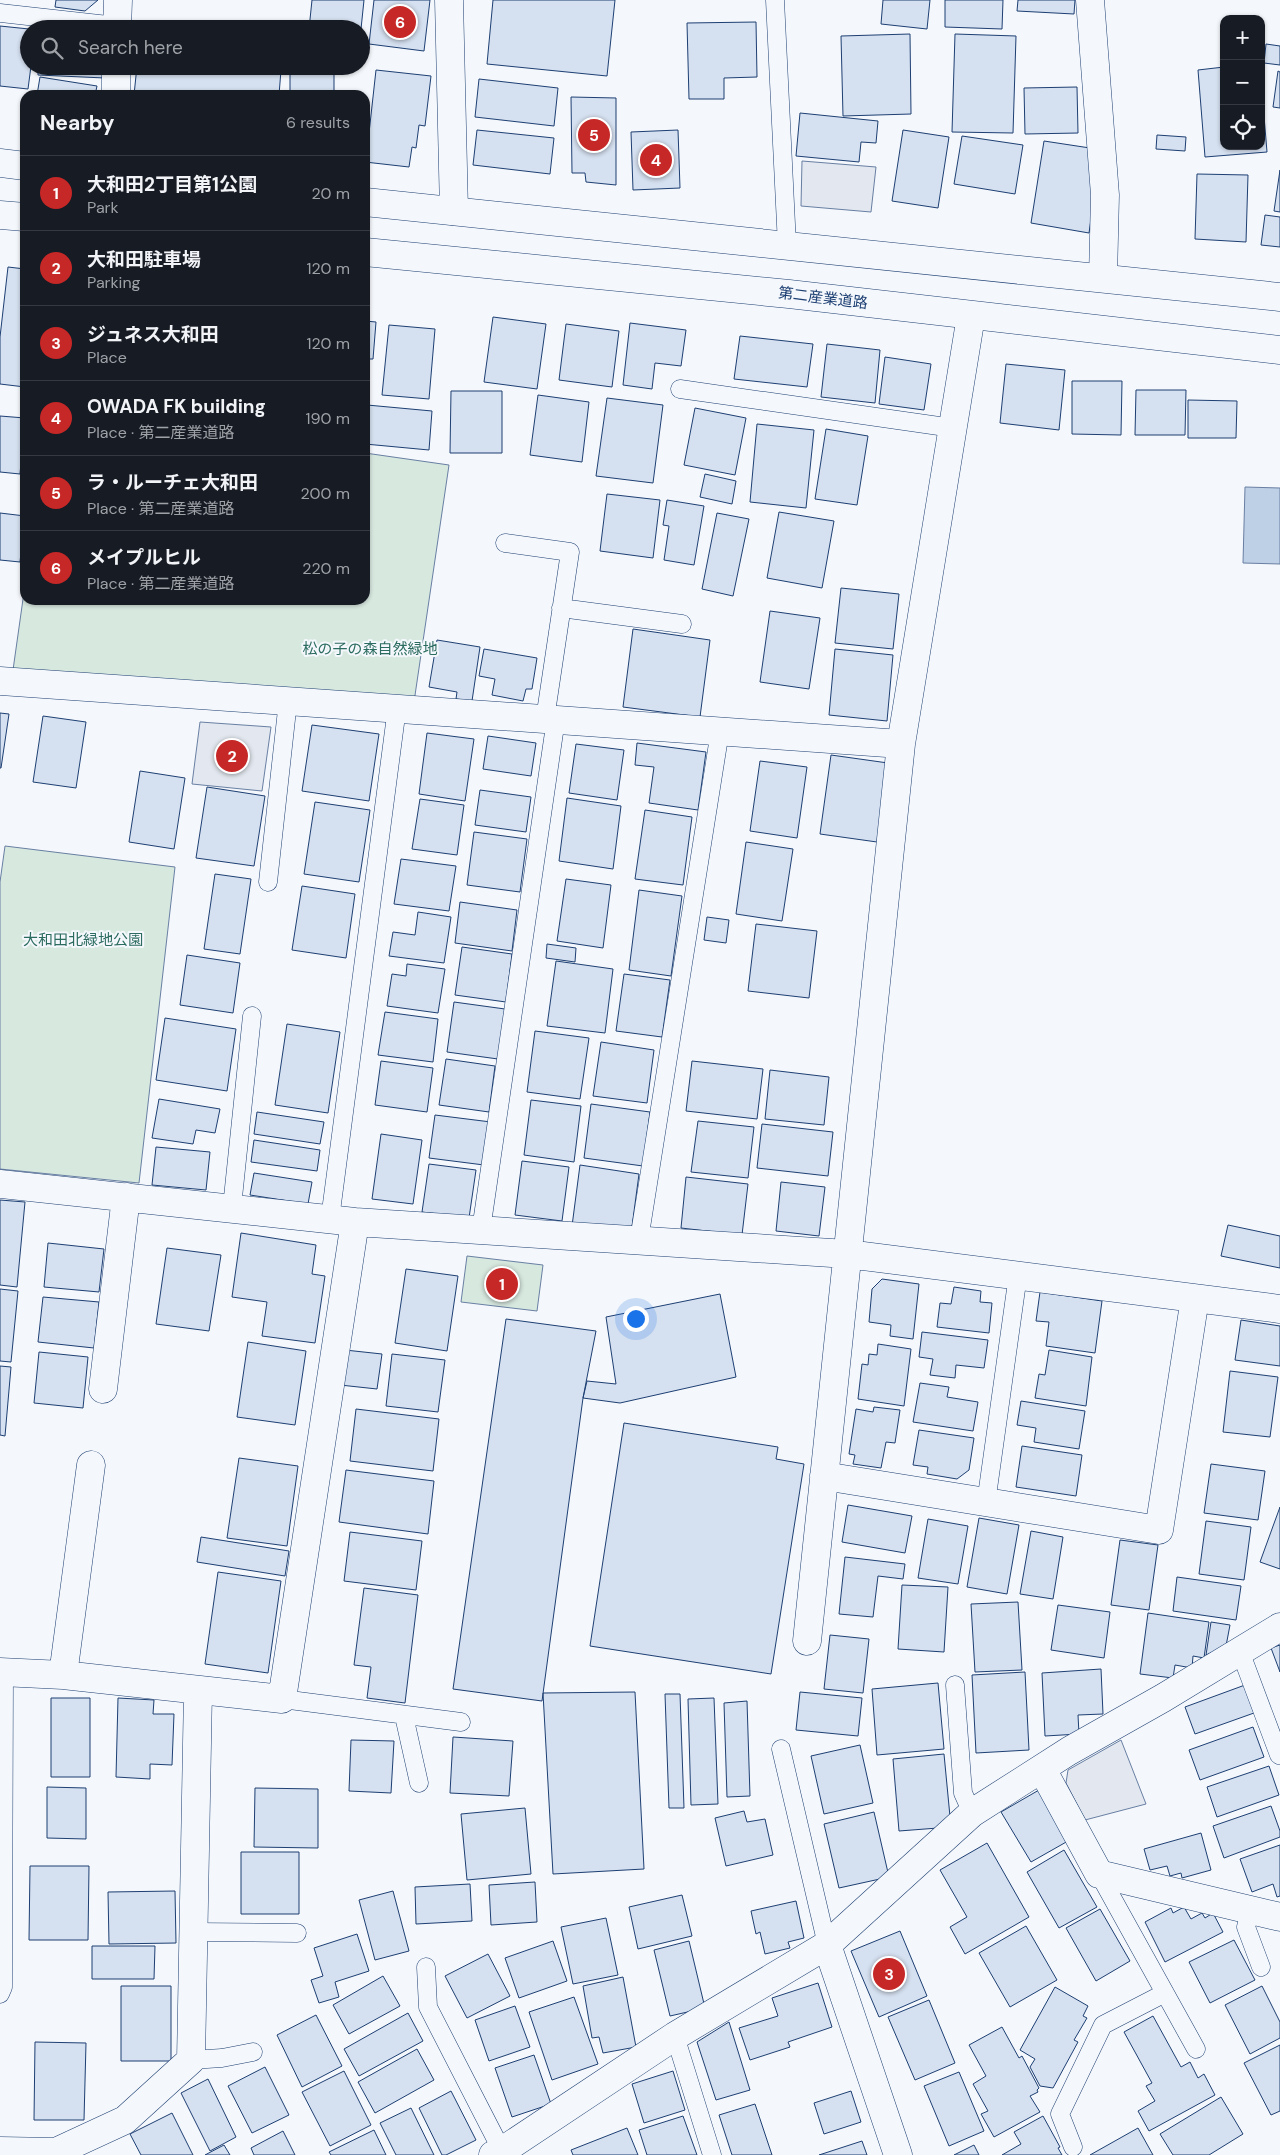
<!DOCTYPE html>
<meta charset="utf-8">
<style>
:root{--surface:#171b24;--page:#20242c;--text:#f1f3f6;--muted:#9ea1a6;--line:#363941;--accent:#c62828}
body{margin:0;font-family:"DM Sans","Noto Sans JP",sans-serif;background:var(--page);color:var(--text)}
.controls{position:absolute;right:15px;top:15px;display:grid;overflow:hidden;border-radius:10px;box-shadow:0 1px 4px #0004}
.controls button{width:45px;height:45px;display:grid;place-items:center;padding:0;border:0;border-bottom:1px solid var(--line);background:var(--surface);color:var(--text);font:25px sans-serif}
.you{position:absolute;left:635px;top:1318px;width:18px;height:18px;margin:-12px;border:4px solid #fff;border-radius:50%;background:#1a73e8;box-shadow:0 0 0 8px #1a73e833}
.badge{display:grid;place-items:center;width:32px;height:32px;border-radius:50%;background:var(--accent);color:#fff;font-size:16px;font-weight:700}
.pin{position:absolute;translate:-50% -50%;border:2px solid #fff;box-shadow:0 1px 5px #0006}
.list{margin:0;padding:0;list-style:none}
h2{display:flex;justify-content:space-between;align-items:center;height:65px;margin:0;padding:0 20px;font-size:21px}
h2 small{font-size:16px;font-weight:400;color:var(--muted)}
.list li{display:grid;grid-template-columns:32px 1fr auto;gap:15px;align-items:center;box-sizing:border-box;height:75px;padding:0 20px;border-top:1px solid var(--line)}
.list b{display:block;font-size:19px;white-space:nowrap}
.list p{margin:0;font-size:16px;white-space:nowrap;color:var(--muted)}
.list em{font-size:16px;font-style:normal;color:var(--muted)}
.icon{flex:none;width:28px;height:28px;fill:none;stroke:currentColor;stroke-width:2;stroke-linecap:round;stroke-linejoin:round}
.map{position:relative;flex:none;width:1280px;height:2155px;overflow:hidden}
.search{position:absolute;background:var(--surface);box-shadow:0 1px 4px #0004;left:20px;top:20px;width:350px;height:55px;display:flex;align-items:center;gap:12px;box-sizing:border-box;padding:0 18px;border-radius:28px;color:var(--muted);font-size:19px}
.panel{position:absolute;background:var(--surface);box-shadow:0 1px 4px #0004;left:20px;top:90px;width:350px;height:515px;border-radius:15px}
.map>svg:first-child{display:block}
.green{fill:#d7e8df;stroke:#687fa3}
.parking{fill:#e3e8f0;stroke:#687fa3}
.water{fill:#bed0e5;stroke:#687fa3}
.building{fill:#d5e0f0;stroke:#1d3f73}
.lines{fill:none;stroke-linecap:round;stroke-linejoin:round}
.service-casing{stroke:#1d3f73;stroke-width:19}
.minor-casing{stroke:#1d3f73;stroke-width:29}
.primary-casing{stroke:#1d3f73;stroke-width:29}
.service{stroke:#f4f7fb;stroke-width:18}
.minor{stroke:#f4f7fb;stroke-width:28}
.primary{stroke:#f4f7fb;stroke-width:28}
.labels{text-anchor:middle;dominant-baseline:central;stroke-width:4;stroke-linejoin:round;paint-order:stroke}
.street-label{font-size:15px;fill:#1d3f73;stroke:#f4f7fb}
.park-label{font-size:15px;fill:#2c6c60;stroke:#f4f7fb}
</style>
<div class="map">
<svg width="1280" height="2155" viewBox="0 0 1280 2155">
<rect width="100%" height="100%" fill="#f4f7fb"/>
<path class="green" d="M365,453L449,465L414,702L13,670L25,585V600H365Z
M5,846L175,867L139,1183L0,1169V882Z
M467,1256L543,1265L537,1311L461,1302Z"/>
<path class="parking" d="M802,161L876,167L871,212L801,206Z
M200,722L271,727L262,791L192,784Z
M1121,1740L1146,1804L1085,1820L1066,1783L1068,1770Z"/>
<path class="water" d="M1245,487L1280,488V564L1243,563Z"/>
<path class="building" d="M56,0H98L85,11L55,7Z
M312,0H364L361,29H309Z
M374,0H430L424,51L369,44Z
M493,0H615L607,76L487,64Z
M883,0H930L927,29L881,24Z
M945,0H1003L1002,29L945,27Z
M1018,0H1075L1074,14L1017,11Z
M756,22L757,77L724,78V99H689L687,23Z
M0,26L29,29V66H31L28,89L0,86Z
M910,34L911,114L843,116L841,36Z
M955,34L1016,36L1013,133L952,132Z
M1266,44L1280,46V65L1264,63Z
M38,66H105V78L38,75Z
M137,66H241L281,70L279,95H134Z
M290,66H334V95H290Z
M1224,67V146H1261V80L1267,152L1205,157L1198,70Z
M376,70L431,76L425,126L419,125L416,148L412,147L409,167L365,162V132L369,133Z
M1278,71L1280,72V108L1273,107Z
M40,77L97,86L95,95H37Z
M479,79L558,88L554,126L475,117Z
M1077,87L1078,133L1025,134L1024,88Z
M571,97L616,98V185L586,182L585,173H572Z
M800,113L878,121L876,143L861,142L859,162L796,156Z
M477,130L554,138L550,174L473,165Z
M678,130L680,188L633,190L631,132Z
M903,130L949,137L938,208L892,201Z
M1157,135L1186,137L1185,151L1156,149Z
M962,136L1023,145L1015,194L954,184Z
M1044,141L1090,148L1097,178L1089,233L1031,223Z
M1280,170V212L1274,211Z
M1197,174L1248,175L1246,242L1195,239Z
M1265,215L1280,217V247L1261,245Z
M8,267L25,269V387L0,384V337Z
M493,317L546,324L537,389L484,382Z
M365,321L376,322L373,359H365Z
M630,323L686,330L681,366L655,363L652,389L623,385Z
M566,324L619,331L612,387L559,380Z
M389,325L435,329L429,399L382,395Z
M740,336L813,344L807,387L734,379Z
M827,344L880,350L875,403L821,397Z
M885,357L931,364L924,410L879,404Z
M1006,364L1065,370L1059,430L1000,423Z
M1072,381H1122L1121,435L1072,434Z
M1136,390H1186L1185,435H1135Z
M451,391H502V453H450Z
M538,395L589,402L582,462L530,455Z
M607,398L663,405L653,483L596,476Z
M1188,400L1237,401L1236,438H1188Z
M367,405L432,411L429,450L365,444Z
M695,408L746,418L735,475L684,465Z
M0,416L25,418L20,474L0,472Z
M757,424L814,430L806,508L750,502Z
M826,429L868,436L857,505L815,499Z
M705,474L736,481L732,504L700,497Z
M607,494L660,500L653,558L600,551Z
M667,500L704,506L694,565L664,560L669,526L663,525Z
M779,512L834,521L822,588L767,578Z
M0,513L25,516L20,562L0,560Z
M717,513L749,519L733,596L702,589Z
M841,588L899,594L893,649L835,643Z
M770,611L820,618L809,689L760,682Z
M633,629L710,640L700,717L623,707Z
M437,640L480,647L472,701L456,699L457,692L429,687Z
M484,649L537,658L532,689H526L523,701L492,695L495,679L479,676Z
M835,649L893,655L887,721L829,715Z
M0,713L9,714L1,768H0Z
M43,716L86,722L76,788L33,782Z
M312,725L379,734L369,801L302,791Z
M427,733L474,739L465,801L419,794Z
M488,736L536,743L531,776L483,769Z
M637,743L706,752L698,810L649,803L654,767L635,765Z
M576,744L624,750L617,800L569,793Z
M831,755L888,763L877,842L820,834Z
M760,761L807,767L797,838L750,831Z
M140,771L185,778L174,849L129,842Z
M207,787L265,796L254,866L196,858Z
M480,790L531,797L526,832L475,825Z
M567,798L621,806L613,869L559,861Z
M420,799L464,805L457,855L412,849Z
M315,802L370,810L359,882L304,874Z
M645,810L692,817L683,885L635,879Z
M474,832L527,839L520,892L467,885Z
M746,842L793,849L782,921L736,914Z
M401,859L456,866L449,911L394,904Z
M215,874L251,879L240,954L204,949Z
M566,879L611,885L603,948L557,941Z
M302,886L355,894L346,958L292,950Z
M639,890L682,896L671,976L629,970Z
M460,902L517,910L512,951L455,943Z
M418,912L451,917L444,963L389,956L393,932L415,935Z
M707,917L729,920L726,943L704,940Z
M756,924L817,931L809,998L748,991Z
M547,944L576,948L575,962L546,958Z
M462,947L512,954L506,1002L455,995Z
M187,955L240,963L233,1013L180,1005Z
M556,961L613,969L605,1033L547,1026Z
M407,964L445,969L438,1013L387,1006L392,974L406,976Z
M624,974L670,980L662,1037L616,1031Z
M454,1002L505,1009L498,1059L447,1052Z
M385,1012L438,1019L433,1062L378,1055Z
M165,1018L236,1029L227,1091L156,1080Z
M287,1024L340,1032L328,1113L275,1105Z
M535,1031L589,1038L580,1099L527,1092Z
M601,1042L654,1050L647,1103L593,1096Z
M446,1059L495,1066L489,1112L439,1105Z
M381,1061L433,1068L427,1112L375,1105Z
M692,1061L763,1069L757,1119L686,1111Z
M770,1070L829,1077L824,1125L765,1119Z
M159,1099L220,1109L215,1133L196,1130L193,1144L152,1138Z
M531,1100L581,1106L574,1162L524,1155Z
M591,1104L650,1112L643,1166L584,1158Z
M257,1112L324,1122L320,1144L254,1134Z
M435,1115L491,1122L484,1165L429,1158Z
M698,1121L754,1127L748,1178L691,1172Z
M762,1124L833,1132L828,1176L757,1168Z
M381,1134L422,1140L413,1204L372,1199Z
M254,1140L320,1150L317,1171L251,1162Z
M156,1147L210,1152L206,1190L152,1185Z
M522,1161L569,1167L562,1221L515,1215Z
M429,1164L476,1170L469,1218L422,1212Z
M580,1165L639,1174L631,1234L572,1226Z
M254,1173L312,1182L308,1204L250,1195Z
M686,1177L748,1184L742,1235L681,1228Z
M781,1182L825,1187L819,1236L776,1231Z
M0,1200L25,1202L17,1287L0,1285Z
M1228,1225L1280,1236V1268L1221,1256Z
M241,1233L316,1245L312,1274L325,1276L315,1343L262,1336L267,1302L232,1297Z
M48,1243L104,1249L99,1292L44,1287Z
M167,1248L221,1255L209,1331L156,1324Z
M406,1269L458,1276L447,1351L395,1343Z
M882,1279L919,1284L913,1339L890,1336L891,1325L869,1322L872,1289Z
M954,1287L981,1291L980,1302L992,1303L989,1333L937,1327L940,1303L951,1304Z
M0,1289L18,1291L11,1362L0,1361Z
M1040,1292L1102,1301L1095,1353L1046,1346L1049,1322L1036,1321Z
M720,1294L736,1377L620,1403L583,1398L587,1381L616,1384L606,1317Z
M43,1297L99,1302L94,1348L38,1342Z
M506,1319L596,1331L583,1398L542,1701L453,1689Z
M1241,1320L1280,1326V1366L1235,1360Z
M922,1332L988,1340L984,1368L956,1365L955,1378L930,1375L933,1359L919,1357Z
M248,1342L306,1351L295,1425L237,1417Z
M878,1344L911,1349L904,1406L858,1399L862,1364L868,1365L869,1354L877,1355Z
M345,1350L382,1354L377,1389L340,1385Z
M1049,1350L1092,1357L1086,1406L1035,1398L1039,1374L1045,1375Z
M39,1352L88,1357L83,1408L34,1403Z
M392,1354L445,1360L438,1412L386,1406Z
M0,1366L11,1367L5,1436L0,1435Z
M1230,1371L1278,1377L1270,1437L1223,1432Z
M920,1383L949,1387L947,1397L978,1402L973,1431L913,1422Z
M1021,1401L1085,1411L1079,1449L1034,1442L1036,1428L1017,1425Z
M874,1407L900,1410L895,1443L886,1442L881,1468L853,1464L855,1455L849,1454L856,1409L873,1412Z
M356,1409L439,1419L433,1471L350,1461Z
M624,1423L778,1447L776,1459L804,1464L771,1674L590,1646Z
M919,1430L974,1438L969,1470L957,1479L927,1474L928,1467L913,1465Z
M1022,1446L1082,1455L1076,1496L1016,1487Z
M239,1458L298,1466L287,1546L227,1538Z
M1211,1464L1265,1471L1258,1520L1204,1513Z
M346,1470L434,1481L428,1534L339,1522Z
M848,1505L912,1516L905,1553L842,1542Z
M1280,1507V1569L1260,1562Z
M979,1518L1019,1525L1007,1594L967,1587Z
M928,1519L968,1526L958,1584L918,1578Z
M1206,1521L1251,1527L1244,1580L1199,1574Z
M1031,1531L1063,1537L1053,1599L1020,1594Z
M350,1532L422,1541L416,1590L344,1581Z
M201,1537L289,1551L285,1576L197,1562Z
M1120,1540L1158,1545L1149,1610L1111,1605Z
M845,1557L905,1564L903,1579L878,1576L873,1617L839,1614Z
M218,1572L281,1581L268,1673L205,1664Z
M1177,1577L1241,1586L1236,1620L1173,1611Z
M902,1585L948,1587L944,1652L898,1649Z
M364,1588L418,1595L405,1703L367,1698L371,1667L354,1665Z
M1018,1602L1022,1670L975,1672L971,1604Z
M1058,1605L1110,1612L1104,1658L1051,1650Z
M1148,1613L1209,1622L1204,1658L1193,1656L1192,1668L1175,1665L1173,1678L1140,1674Z
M1211,1622L1230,1625L1226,1646L1206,1655Z
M830,1635L869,1639L863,1693L824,1689Z
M1280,1645V1672L1271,1648Z
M1101,1669L1103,1714L1078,1715L1079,1734L1045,1736L1042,1673Z
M1025,1672L1029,1750L976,1753L972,1675Z
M938,1683L944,1749L877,1755L872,1689Z
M1245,1685L1254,1713L1195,1734L1185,1707Z
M635,1692L644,1869L553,1874L543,1693Z
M800,1692L862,1698L858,1736L796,1730Z
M665,1694H680L684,1808H669Z
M51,1698H90V1777H51Z
M118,1698L154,1700L153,1714H174L172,1765L150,1764V1779L116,1777Z
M714,1698L718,1804L691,1805L688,1699Z
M747,1701L750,1796L727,1797L724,1703Z
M1253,1727L1264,1757L1200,1780L1189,1750Z
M453,1737L513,1741L509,1796L450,1793Z
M351,1740L394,1741L391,1793L349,1791Z
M860,1745L873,1803L824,1814L811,1756Z
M944,1754L951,1827L899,1831L893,1759Z
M1269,1766L1279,1795L1217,1817L1207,1787Z
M47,1787L86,1788V1839L47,1838Z
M255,1788L318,1789V1848L254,1847Z
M1039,1790L1068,1841L1031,1862L1001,1812Z
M1271,1806L1280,1831V1837L1224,1858L1213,1826Z
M525,1808L531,1874L467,1880L461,1814Z
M744,1811L747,1822L765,1819L773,1855L726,1866L715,1818Z
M874,1812L889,1877L839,1888L824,1824Z
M1201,1833L1211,1870L1182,1878L1181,1873L1170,1876L1167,1866L1150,1870L1144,1849Z
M987,1843L1029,1917L965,1954L950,1927L967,1917L940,1870Z
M1280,1845V1896L1277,1897L1273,1884L1252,1892L1240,1859Z
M1064,1850L1097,1907L1059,1928L1027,1872Z
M241,1852H299V1914H241Z
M30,1866H89L88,1940H29Z
M535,1882L537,1922L491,1925L489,1885Z
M470,1884L472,1921L416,1924L415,1887Z
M175,1891L176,1943L109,1944L108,1892Z
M393,1891L409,1951L375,1960L359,1900Z
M682,1895L692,1936L638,1949L629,1907Z
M796,1901L804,1938L788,1942L790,1948L765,1954L760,1932L756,1934L751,1911Z
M1184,1907L1191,1919L1202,1913L1205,1918L1213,1913L1223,1932L1165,1962L1145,1922L1171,1908L1173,1913Z
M1100,1909L1130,1961L1096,1981L1066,1928Z
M606,1918L618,1975L573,1984L561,1927Z
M1026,1926L1057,1980L1010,2007L979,1953Z
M900,1931L927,1996L879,2017L851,1951Z
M357,1934L369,1971L335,1982L339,1997L319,2003L311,1980L323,1976L314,1948Z
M1234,1940L1255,1980L1210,2003L1189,1962Z
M553,1941L567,1981L519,1998L505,1958Z
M689,1941L705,2008L670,2016L654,1950Z
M92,1946H155L154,1979H92Z
M488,1954L510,1996L467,2018L445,1976Z
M383,1976L400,2006L349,2034L333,2005Z
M623,1977L636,2047L603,2053L599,2037L592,2038L583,1986Z
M818,1983L832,2027L788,2042L790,2047L750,2060L739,2028L778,2016L772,1998Z
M121,1986H171V2061H121Z
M1262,1986L1280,2022V2038L1250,2054L1225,2005Z
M1055,1987L1088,2006L1083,2016L1087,2018L1074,2040L1078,2042L1053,2088L1040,2086L1030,2067L1035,2059L1020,2050Z
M574,1997L598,2064L552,2080L529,2012Z
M929,2000L955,2063L915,2080L888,2017Z
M515,2006L530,2047L489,2061L475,2020Z
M408,2013L423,2041L359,2076L344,2049Z
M316,2015L342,2066L302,2087L277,2035Z
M1153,2016L1181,2067L1190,2062L1198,2078L1204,2074L1215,2095L1149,2131L1138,2111L1155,2101L1146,2086L1152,2083L1124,2032Z
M729,2022L750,2090L716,2100L697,2042Z
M1002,2027L1019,2058L1022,2056L1039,2088L1037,2090L1038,2092L1030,2096L1040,2112L994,2137L981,2114L988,2111L973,2084L986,2076L969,2045Z
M35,2042L86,2043L84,2120H34Z
M1280,2045V2111L1271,2115L1244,2063Z
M417,2049L434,2080L375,2113L358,2082Z
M534,2055L551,2104L512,2117L495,2068Z
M265,2067L289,2115L252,2133L228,2086Z
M344,2071L371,2125L330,2146L302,2092Z
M673,2071L685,2110L644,2123L632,2084Z
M959,2072L984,2131L949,2146L924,2086Z
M208,2079L236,2137L210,2151L181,2093Z
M451,2091L476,2140L446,2155H442L419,2108Z
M851,2091L861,2122L824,2134L814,2103Z
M1221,2097L1243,2134L1209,2155H1173L1160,2134Z
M755,2104L772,2155H732L719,2115Z
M411,2108L434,2155H396L380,2123Z
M172,2113L193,2155H141L130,2134Z
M683,2116L697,2155H647L639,2130Z
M1043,2116L1060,2147L1058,2148L1062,2155H1002L1021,2144L1014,2132Z
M627,2128L638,2155H573L571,2150Z
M1138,2128L1153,2155H1090Z
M374,2130L386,2155H331L329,2152Z
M283,2131L295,2155H254L251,2148Z
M862,2141L867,2155H819Z
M224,2145L230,2155H205Z
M974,2145L979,2155H954Z"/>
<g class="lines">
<defs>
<path id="service" d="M775,0L787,245
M0,13L117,26
M680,389L953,428
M505,543L570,552L545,719
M561,608L682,624
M268,882L288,701
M232,1207L252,1016
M330,1219L397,708
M481,1230L556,719
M639,1240L720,731
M986,1503L1018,1275
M1240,1651L1279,1755
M955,1685L963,1793L972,1813
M282,1699L461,1722
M404,1716L419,1783
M781,1749L827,1945
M1099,1874L1196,2049
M1250,1911L1246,1927L1261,1967
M193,1932L297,1933
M426,1967L428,2007L502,2151
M0,1994L3,1987L4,1673
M675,2036L712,2155
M191,2060L222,2058L253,2052
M1073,2147L1060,2114L1103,2025L1165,1993"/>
<path id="minor" d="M449,0L454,211
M1090,0L1105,195L1103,278
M117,29L118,0
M116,95V66
M0,681L901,744
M0,1184L355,1222L847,1254L1280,1309
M103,1389L126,1197
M824,1476L1159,1530L1195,1298
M807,1641L901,744L971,316
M0,1672L63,1675L282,1699L355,1222
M63,1675L91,1465
M1042,1769L1099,1874L1280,1917
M827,1945L898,2155
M0,2151L56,2152L125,2120L191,2060L198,1691
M493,2155L502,2151L675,2036L827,1945L972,1813L1069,1751L1163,1698L1280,1627"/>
<path id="primary" d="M0,163L25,166
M365,202L1280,297
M0,215L25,217
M365,252L789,294L1280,350"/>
</defs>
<use href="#service" class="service-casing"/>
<use href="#minor" class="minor-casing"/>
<use href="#primary" class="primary-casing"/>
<use href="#service" class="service"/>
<use href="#minor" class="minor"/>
<use href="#primary" class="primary"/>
</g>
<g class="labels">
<g class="street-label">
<text transform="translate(823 298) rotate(7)">第二産業道路</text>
</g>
<g class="park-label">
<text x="370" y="649">松の子の森自然緑地</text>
<text x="83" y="940">大和田北緑地公園</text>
</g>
</g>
</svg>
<div class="controls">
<button>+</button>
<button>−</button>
<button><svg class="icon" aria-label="locate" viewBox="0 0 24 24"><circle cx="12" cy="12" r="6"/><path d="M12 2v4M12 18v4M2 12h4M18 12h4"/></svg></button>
</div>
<div class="you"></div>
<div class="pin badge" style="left:502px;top:1284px">1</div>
<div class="pin badge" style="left:232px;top:756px">2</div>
<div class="pin badge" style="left:889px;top:1974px">3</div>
<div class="pin badge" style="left:656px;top:160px">4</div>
<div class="pin badge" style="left:594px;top:135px">5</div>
<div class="pin badge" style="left:400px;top:22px">6</div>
<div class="search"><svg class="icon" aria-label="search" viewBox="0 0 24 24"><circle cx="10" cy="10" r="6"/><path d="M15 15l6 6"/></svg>Search here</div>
<section class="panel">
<h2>Nearby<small>6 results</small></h2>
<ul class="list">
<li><span class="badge">1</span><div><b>大和田2丁目第1公園</b><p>Park</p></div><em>20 m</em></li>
<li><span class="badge">2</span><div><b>大和田駐車場</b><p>Parking</p></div><em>120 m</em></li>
<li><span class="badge">3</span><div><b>ジュネス大和田</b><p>Place</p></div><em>120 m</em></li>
<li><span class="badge">4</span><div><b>OWADA FK building</b><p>Place · 第二産業道路</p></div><em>190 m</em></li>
<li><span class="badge">5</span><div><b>ラ・ルーチェ大和田</b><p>Place · 第二産業道路</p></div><em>200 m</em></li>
<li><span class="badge">6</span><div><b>メイプルヒル</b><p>Place · 第二産業道路</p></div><em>220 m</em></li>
</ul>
</section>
</div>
